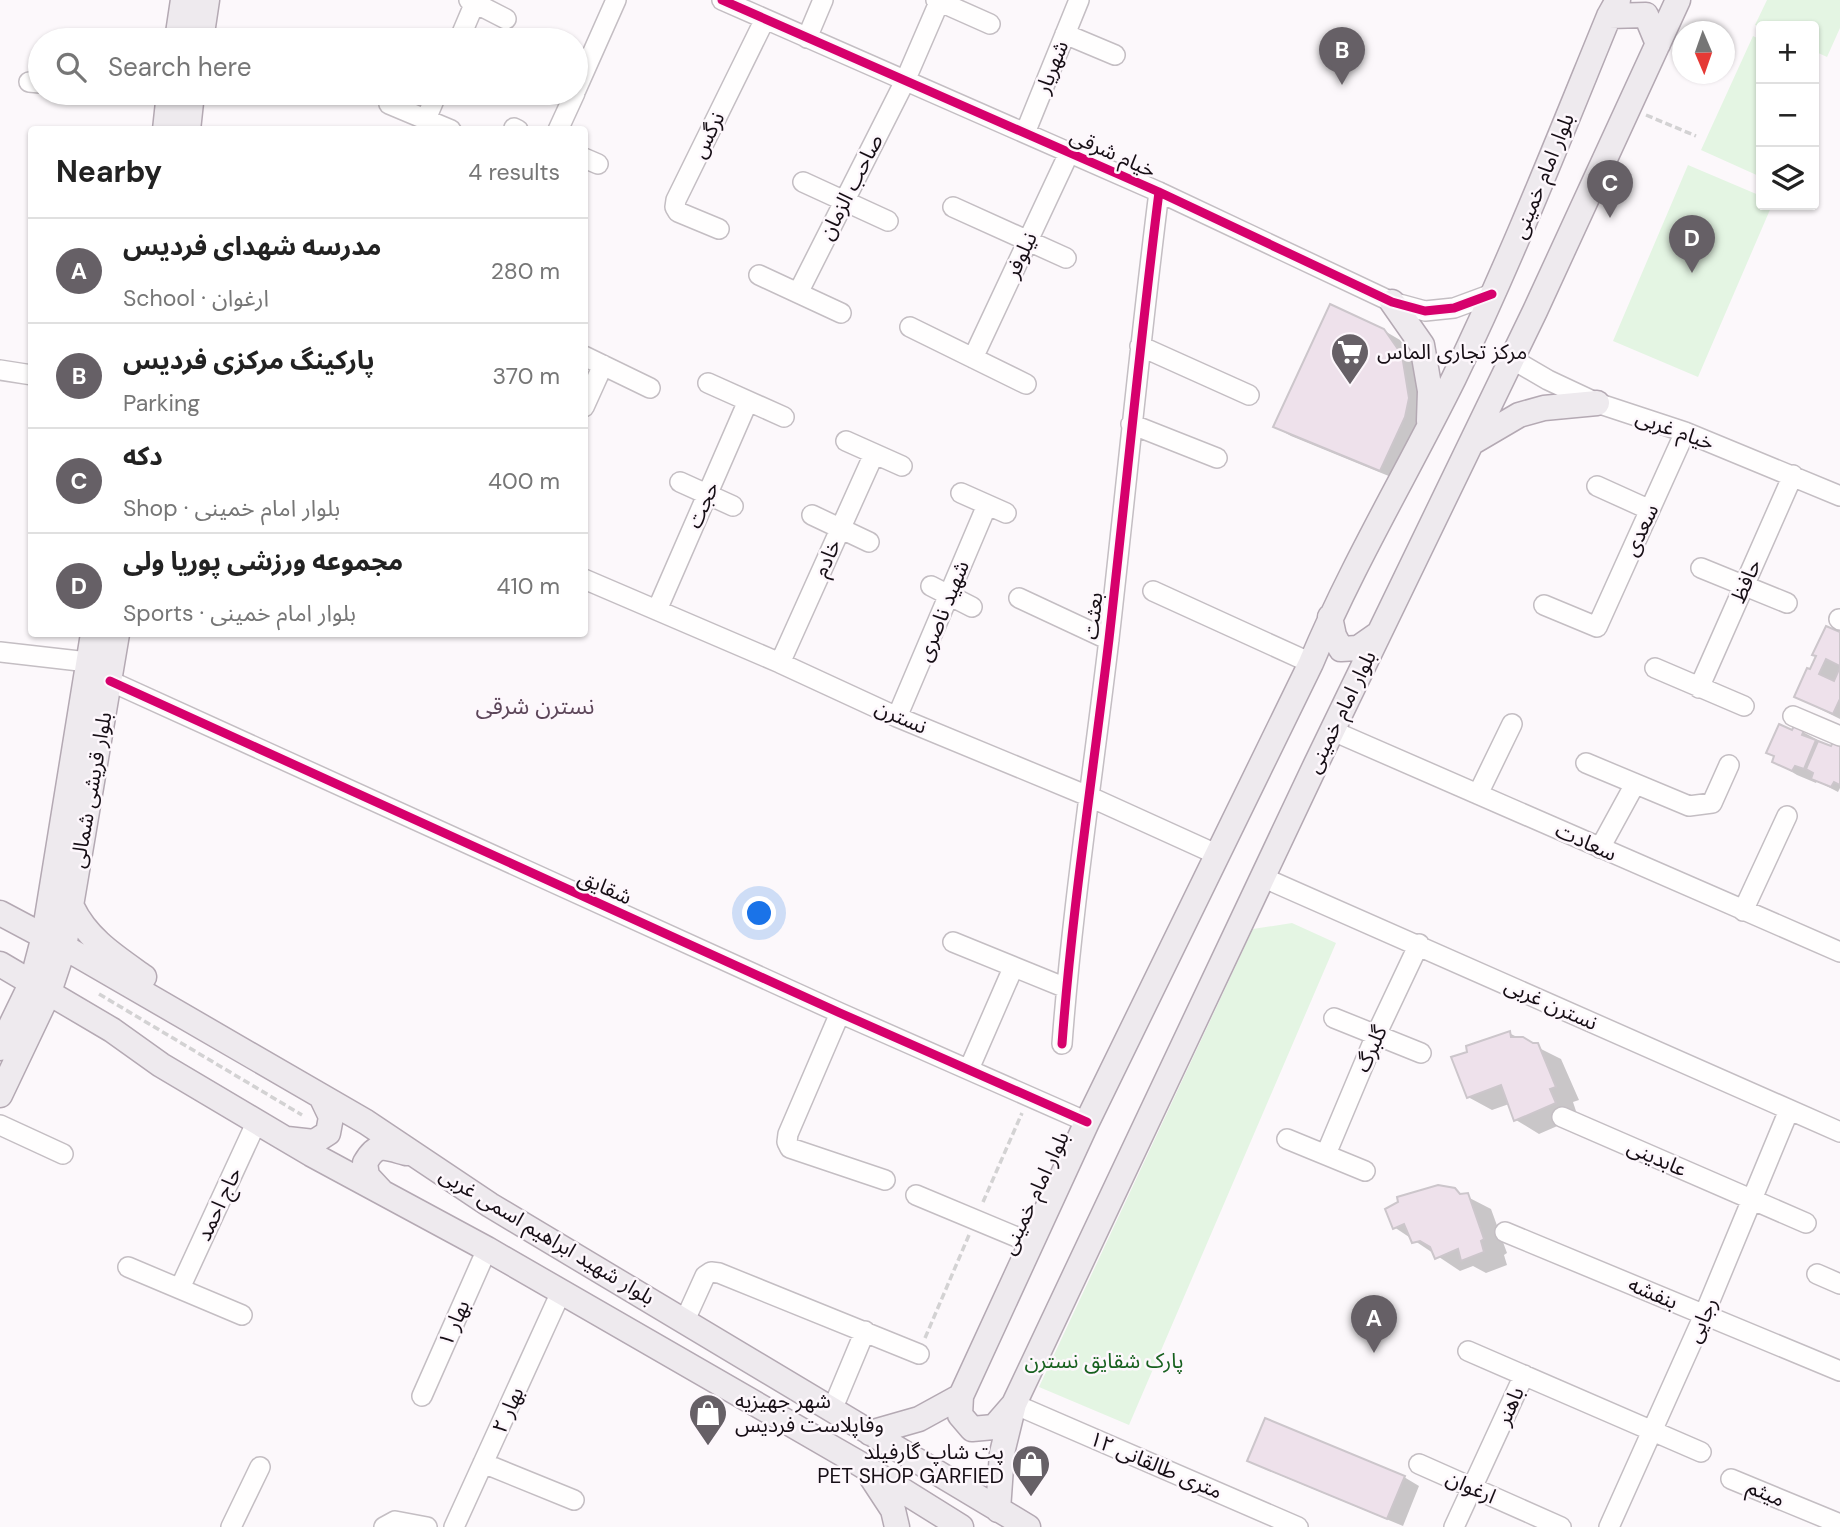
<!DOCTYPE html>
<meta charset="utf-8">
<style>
:root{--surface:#fff;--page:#f6f6f6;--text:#222;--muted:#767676;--line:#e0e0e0;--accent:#666066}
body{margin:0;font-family:"DM Sans","Noto Sans Arabic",sans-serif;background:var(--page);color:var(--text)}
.controls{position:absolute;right:21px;top:21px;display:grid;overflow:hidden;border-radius:7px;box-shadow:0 2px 5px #0004}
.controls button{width:63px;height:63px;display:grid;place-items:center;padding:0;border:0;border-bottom:2px solid var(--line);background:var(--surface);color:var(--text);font:35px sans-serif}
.compass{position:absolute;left:1672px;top:21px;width:63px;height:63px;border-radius:50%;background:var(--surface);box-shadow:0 2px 5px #0004;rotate:178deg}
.you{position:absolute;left:760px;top:914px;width:24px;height:24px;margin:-18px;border:5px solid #fff;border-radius:50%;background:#1a73e8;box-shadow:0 0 0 10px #1a73e833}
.badge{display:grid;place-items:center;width:46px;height:46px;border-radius:50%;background:var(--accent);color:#fff;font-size:23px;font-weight:700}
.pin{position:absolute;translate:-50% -58px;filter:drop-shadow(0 2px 4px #0008)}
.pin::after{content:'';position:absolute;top:37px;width:24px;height:21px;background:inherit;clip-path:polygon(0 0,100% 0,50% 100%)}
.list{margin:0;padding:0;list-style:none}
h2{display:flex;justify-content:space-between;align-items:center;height:91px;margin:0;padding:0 28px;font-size:30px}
h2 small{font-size:23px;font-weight:400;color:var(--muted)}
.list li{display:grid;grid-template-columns:46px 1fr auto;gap:21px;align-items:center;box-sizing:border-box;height:105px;padding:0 28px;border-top:2px solid var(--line)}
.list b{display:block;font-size:26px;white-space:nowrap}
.list p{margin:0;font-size:23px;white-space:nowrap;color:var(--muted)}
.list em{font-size:23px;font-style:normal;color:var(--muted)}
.icon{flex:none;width:38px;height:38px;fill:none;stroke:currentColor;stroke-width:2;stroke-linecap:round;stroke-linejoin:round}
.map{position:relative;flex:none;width:1840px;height:1527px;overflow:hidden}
.search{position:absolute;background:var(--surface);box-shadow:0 2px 5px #0004;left:28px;top:28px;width:560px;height:77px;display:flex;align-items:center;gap:18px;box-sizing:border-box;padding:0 24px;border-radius:38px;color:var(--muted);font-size:26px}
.panel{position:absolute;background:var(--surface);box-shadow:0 2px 5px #0004;left:28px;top:126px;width:560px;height:511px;border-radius:7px}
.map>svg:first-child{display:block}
.green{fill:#e4f5e3}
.shadow{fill:#0003}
.building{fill:#eee1eb;stroke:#ccc6cb;stroke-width:2}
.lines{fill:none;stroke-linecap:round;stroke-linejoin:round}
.minor-casing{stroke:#c4bec3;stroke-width:22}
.major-casing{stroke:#b4a9b3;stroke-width:27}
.path{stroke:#d3d2d3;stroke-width:3.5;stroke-dasharray:7 3.5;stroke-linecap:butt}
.minor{stroke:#fffefe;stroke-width:19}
.major{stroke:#eeeaee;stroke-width:24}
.cycleway-casing{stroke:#fdf7fc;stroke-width:13}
.cycleway{stroke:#d6006c;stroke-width:9}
.labels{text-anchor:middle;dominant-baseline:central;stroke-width:5;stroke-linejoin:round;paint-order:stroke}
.street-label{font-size:21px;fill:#160e15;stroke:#fdf7fc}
.poi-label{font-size:21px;fill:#160e15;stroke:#fdf7fc;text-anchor:start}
.park-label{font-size:21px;fill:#16601e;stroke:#fdf7fc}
.neighbourhood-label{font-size:23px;fill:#5d475a;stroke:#fdf7fc}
</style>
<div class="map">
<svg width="1840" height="1527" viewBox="0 0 1840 1527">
<rect width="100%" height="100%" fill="#fcf8fb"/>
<path class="green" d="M1767,0H1840V28L1827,57L1814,51V26L1761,27L1755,25Z
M1753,36L1761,40V177L1701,150Z
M1688,165L1761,196V205H1772L1698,377L1613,341Z
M1292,923L1336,943L1129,1425L1039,1387L1253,929Z"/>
<path class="shadow" d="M1383,330L1400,340L1418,365L1424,407L1396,479L1291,436L1275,427Z
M1840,634V719L1796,697L1811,671Z
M1793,732H1803L1827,745L1840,747V788L1838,792L1817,781L1816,783L1797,775L1774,761Z
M1509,1033L1561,1059L1579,1100L1573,1102L1578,1117L1539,1134L1516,1120L1509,1104L1492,1110L1468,1097L1469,1053Z
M1454,1190L1491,1209L1507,1253L1504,1255L1507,1265L1486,1273L1473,1266L1460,1271L1394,1227Z
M1250,1460L1404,1477L1419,1486L1403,1526L1265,1469Z"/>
<path class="building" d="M1330,304L1384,329L1402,355L1409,398L1405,417L1380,471L1273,427Z
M1826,626L1840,632V666L1826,659L1819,674L1834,681L1840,667V699L1833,714L1794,697L1807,668L1810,669L1816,656L1812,655Z
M1779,724L1792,730L1794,726L1804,730L1802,735L1816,740L1804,769L1795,766L1792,771L1772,762L1774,756L1766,753Z
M1818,741L1831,746L1833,742L1840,745V785L1834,782L1831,787L1811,779L1813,773L1806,769Z
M1510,1031L1511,1037H1523L1533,1043H1538L1556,1087L1550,1089L1556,1103L1514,1121L1501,1085L1467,1098L1451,1057L1467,1052L1466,1046Z
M1438,1185L1455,1188L1460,1194L1468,1193L1484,1239L1481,1241L1484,1252L1461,1261L1458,1249L1435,1259L1430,1247L1420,1241L1412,1243L1404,1224L1393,1229L1385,1209L1398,1202L1397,1197Z
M1265,1418L1405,1476L1387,1519L1247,1461Z"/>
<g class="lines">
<defs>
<path id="minor" d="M469,0L506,19
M722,0L1159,192L1392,302L1425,311L1454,308L1492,294
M936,0L990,24
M1065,34L1115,55
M807,38L823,0
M459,40L476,0
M29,82L40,83
M576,90L616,0
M389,104L451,130
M426,119L437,93
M514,128L518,130
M558,130L575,93
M1025,133L1079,0
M584,158L598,164
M803,182L888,221
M953,207L1066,258
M719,229L678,212L675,207L676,200L765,19
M759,275L841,313
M798,293L905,81L940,0
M910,327L1026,384
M1140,346L1249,395
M584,356L650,388
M973,358L1069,153
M1512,359L1548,380L1597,403L1685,432L1840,496
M0,370L32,375
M708,383L784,417
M584,407L603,365
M1131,424L1217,458
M846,441L902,466
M680,482L733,506
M1597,486L1650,510
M961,493L1006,513
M812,515L869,542
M1701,568L1787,603
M584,579L780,663L897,717L1088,796L1218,855
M931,586L972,607
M1153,591L1311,663
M1019,598L1109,640
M1544,605L1597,627L1685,432
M657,610L748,401
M1839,619L1840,620
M0,652L88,662
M780,663L874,454
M1655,668L1744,706
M110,681L840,1013L1087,1122
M1699,688L1793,475
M1793,716L1840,736
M897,717L987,505
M1333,731L1840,952
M1586,763L1689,806L1712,803L1729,765
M1478,794L1512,724
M1600,848L1635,784
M1262,877L1840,1132
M1743,911L1787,816
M953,942L1066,988
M840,1013L788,1134L787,1142L790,1148L885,1180
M1334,1018L1421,1053
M1062,1044C1072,909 1093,774 1109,639C1126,490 1140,341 1159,192
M969,1069L1013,968
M1562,1117L1806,1223
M0,1125L63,1154
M1287,1139L1365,1171
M1326,1154L1376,1035L1419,944
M916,1195L1031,1243
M1505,1232L1840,1371
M128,1267L242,1315
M1817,1274L1840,1284
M180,1288L257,1121
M685,1320L705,1276L711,1272L719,1273L919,1354
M1468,1351L1701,1452
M422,1396L487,1249
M1014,1404L1298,1527
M832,1410L865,1331
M483,1463L574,1500
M1419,1464L1561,1527
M1731,1479L1840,1524
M231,1527L260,1467
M384,1527L395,1521L427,1527
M454,1527L561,1292
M1454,1527L1524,1375
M1609,1527L1704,1315L1789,1110"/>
<path id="major" d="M1609,16L1646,15L1658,44
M177,40L183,0
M201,40L207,0
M165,130L169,93
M188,130L192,93
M1392,302L1422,345L1430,391L1429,421
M1473,442L1519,415L1544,408L1597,403
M1330,617L1334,636L1341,649L1358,648L1378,634
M72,907C87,939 116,957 144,977
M0,913L64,947L366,1122L490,1205L1028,1527
M0,964L112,1030L161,1065L311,1154L487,1249L860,1464L961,1527
M0,1048L32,982L44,936L93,634
M0,1095L49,992L64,947L117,634
M287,1139L314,1142L328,1133L331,1117L321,1096
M381,1191L367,1176L365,1163C377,1142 384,1147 406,1153
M961,1396L960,1415L972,1429L994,1427L1014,1404
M870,1433L919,1419L961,1396L1087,1122L1311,663C1352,565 1407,473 1454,378C1511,260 1559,138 1609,16L1618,0
M872,1478L893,1510L897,1527
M998,1510L1002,1453L1014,1404L1316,764L1535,311L1678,0"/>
</defs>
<use href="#minor" class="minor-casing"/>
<use href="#major" class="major-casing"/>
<path class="path" d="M1646,115L1696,136
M99,994L302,1115
M983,1202L1022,1113
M925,1338L969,1235"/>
<use href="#minor" class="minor"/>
<use href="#major" class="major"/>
<defs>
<path id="cycleway" d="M722,0L1159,192L1392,302L1425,311L1454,308L1492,294
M110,681L840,1013L1087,1122
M1062,1044C1072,909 1093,774 1109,639C1126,490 1140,341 1159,192"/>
</defs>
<use href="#cycleway" class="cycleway-casing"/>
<use href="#cycleway" class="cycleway"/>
</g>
<defs>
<symbol id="supermarket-pin" viewBox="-11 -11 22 30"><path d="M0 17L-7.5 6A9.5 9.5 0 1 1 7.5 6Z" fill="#666066" stroke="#fdf7fc"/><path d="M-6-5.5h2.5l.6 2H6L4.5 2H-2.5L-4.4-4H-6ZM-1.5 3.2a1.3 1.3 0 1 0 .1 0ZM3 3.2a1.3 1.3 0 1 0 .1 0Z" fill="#fff"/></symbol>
<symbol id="shop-pin" viewBox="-11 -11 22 30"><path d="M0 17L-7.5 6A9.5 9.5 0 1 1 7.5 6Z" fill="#666066" stroke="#fdf7fc"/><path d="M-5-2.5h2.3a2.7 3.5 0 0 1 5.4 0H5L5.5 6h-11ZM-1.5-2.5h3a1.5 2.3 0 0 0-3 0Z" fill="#fff"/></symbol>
</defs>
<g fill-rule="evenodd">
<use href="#supermarket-pin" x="1328" y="330" width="44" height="60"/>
<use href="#shop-pin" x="686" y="1391" width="44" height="60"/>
<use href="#shop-pin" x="1009" y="1442" width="44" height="60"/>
</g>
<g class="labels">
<g class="street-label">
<text transform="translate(1052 67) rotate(-68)">شهریار</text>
<text transform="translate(708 135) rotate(-64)">نرگس</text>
<text transform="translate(1113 153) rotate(24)">خیام شرقی</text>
<text transform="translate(1543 176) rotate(-68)">بلوار امام خمینی</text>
<text transform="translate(851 187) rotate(-63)">صاحب الزمان</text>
<text transform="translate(1021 255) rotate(-65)">نیلوفر</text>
<text transform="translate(1675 430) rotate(20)">خیام غربی</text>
<text transform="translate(703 505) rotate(-66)">حجت</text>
<text transform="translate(1641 530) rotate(-65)">سعدی</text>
<text transform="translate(827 558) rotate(-66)">خادم</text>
<text transform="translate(1746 581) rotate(-66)">حافظ</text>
<text transform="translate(943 611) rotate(-68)">شهید ناصری</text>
<text transform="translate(1093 616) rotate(-84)">بعثت</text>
<text transform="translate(1341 712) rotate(-64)">بلوار امام خمینی</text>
<text transform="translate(901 717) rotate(24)">نسترن</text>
<text transform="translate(91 790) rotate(-80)">بلوار قریشی شمالی</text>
<text transform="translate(1586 842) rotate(24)">سعادت</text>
<text transform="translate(605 887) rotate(24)">شقایق</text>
<text transform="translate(1551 1004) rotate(24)">نسترن غربی</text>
<text transform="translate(1371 1049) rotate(-66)">گلبرگ</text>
<text transform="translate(1657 1158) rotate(24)">عابدینی</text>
<text transform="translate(1035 1193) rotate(-65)">بلوار امام خمینی</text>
<text transform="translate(219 1204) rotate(-65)">حاج احمد</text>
<text transform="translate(547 1236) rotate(31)">بلوار شهید ابراهیم اسمی غربی</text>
<text transform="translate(1653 1293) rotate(23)">بنفشه</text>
<text transform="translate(1702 1320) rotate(-66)">رجایی</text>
<text transform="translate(454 1323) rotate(-66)">بهار ۱</text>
<text transform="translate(1510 1406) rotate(-66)">باهنر</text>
<text transform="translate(508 1410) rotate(-66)">بهار ۲</text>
<text transform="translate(1156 1465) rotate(23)">۱۲ متری طالقانی</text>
<text transform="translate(1471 1487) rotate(24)">ارغوان</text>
<text transform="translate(1766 1493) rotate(23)">میثم</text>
</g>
<g class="poi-label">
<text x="1377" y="352">مرکز تجاری الماس</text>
<text x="735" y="1401">شهر جهیزیه<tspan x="735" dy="24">وفاپلاست فردیس</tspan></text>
<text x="1004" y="1452" text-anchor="end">پت شاپ گارفیلد<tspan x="1004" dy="24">PET SHOP GARFIED</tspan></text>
</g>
<g class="park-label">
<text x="1104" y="1361">پارک شقایق نسترن</text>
</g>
<g class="neighbourhood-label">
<text x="535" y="706">نسترن شرقی</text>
</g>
</g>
</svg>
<div class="controls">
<button>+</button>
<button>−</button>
<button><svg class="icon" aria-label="layers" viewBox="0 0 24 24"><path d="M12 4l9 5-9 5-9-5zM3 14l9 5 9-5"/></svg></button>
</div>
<svg class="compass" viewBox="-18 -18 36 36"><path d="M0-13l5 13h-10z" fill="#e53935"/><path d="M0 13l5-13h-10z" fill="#767676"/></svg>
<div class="you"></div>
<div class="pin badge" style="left:1374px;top:1353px">A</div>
<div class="pin badge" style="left:1342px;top:85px">B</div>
<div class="pin badge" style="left:1610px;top:218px">C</div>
<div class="pin badge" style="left:1692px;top:273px">D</div>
<div class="search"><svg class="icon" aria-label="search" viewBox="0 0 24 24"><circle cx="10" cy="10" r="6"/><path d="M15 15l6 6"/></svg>Search here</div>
<section class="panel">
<h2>Nearby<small>4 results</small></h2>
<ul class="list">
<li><span class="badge">A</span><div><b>مدرسه شهدای فردیس</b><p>School · ارغوان</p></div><em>280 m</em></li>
<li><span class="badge">B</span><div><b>پارکینگ مرکزی فردیس</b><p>Parking</p></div><em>370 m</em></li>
<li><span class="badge">C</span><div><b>دکه</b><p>Shop · بلوار امام خمینی</p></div><em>400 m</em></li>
<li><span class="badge">D</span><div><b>مجموعه ورزشی پوریا ولی</b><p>Sports · بلوار امام خمینی</p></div><em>410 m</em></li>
</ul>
</section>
</div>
